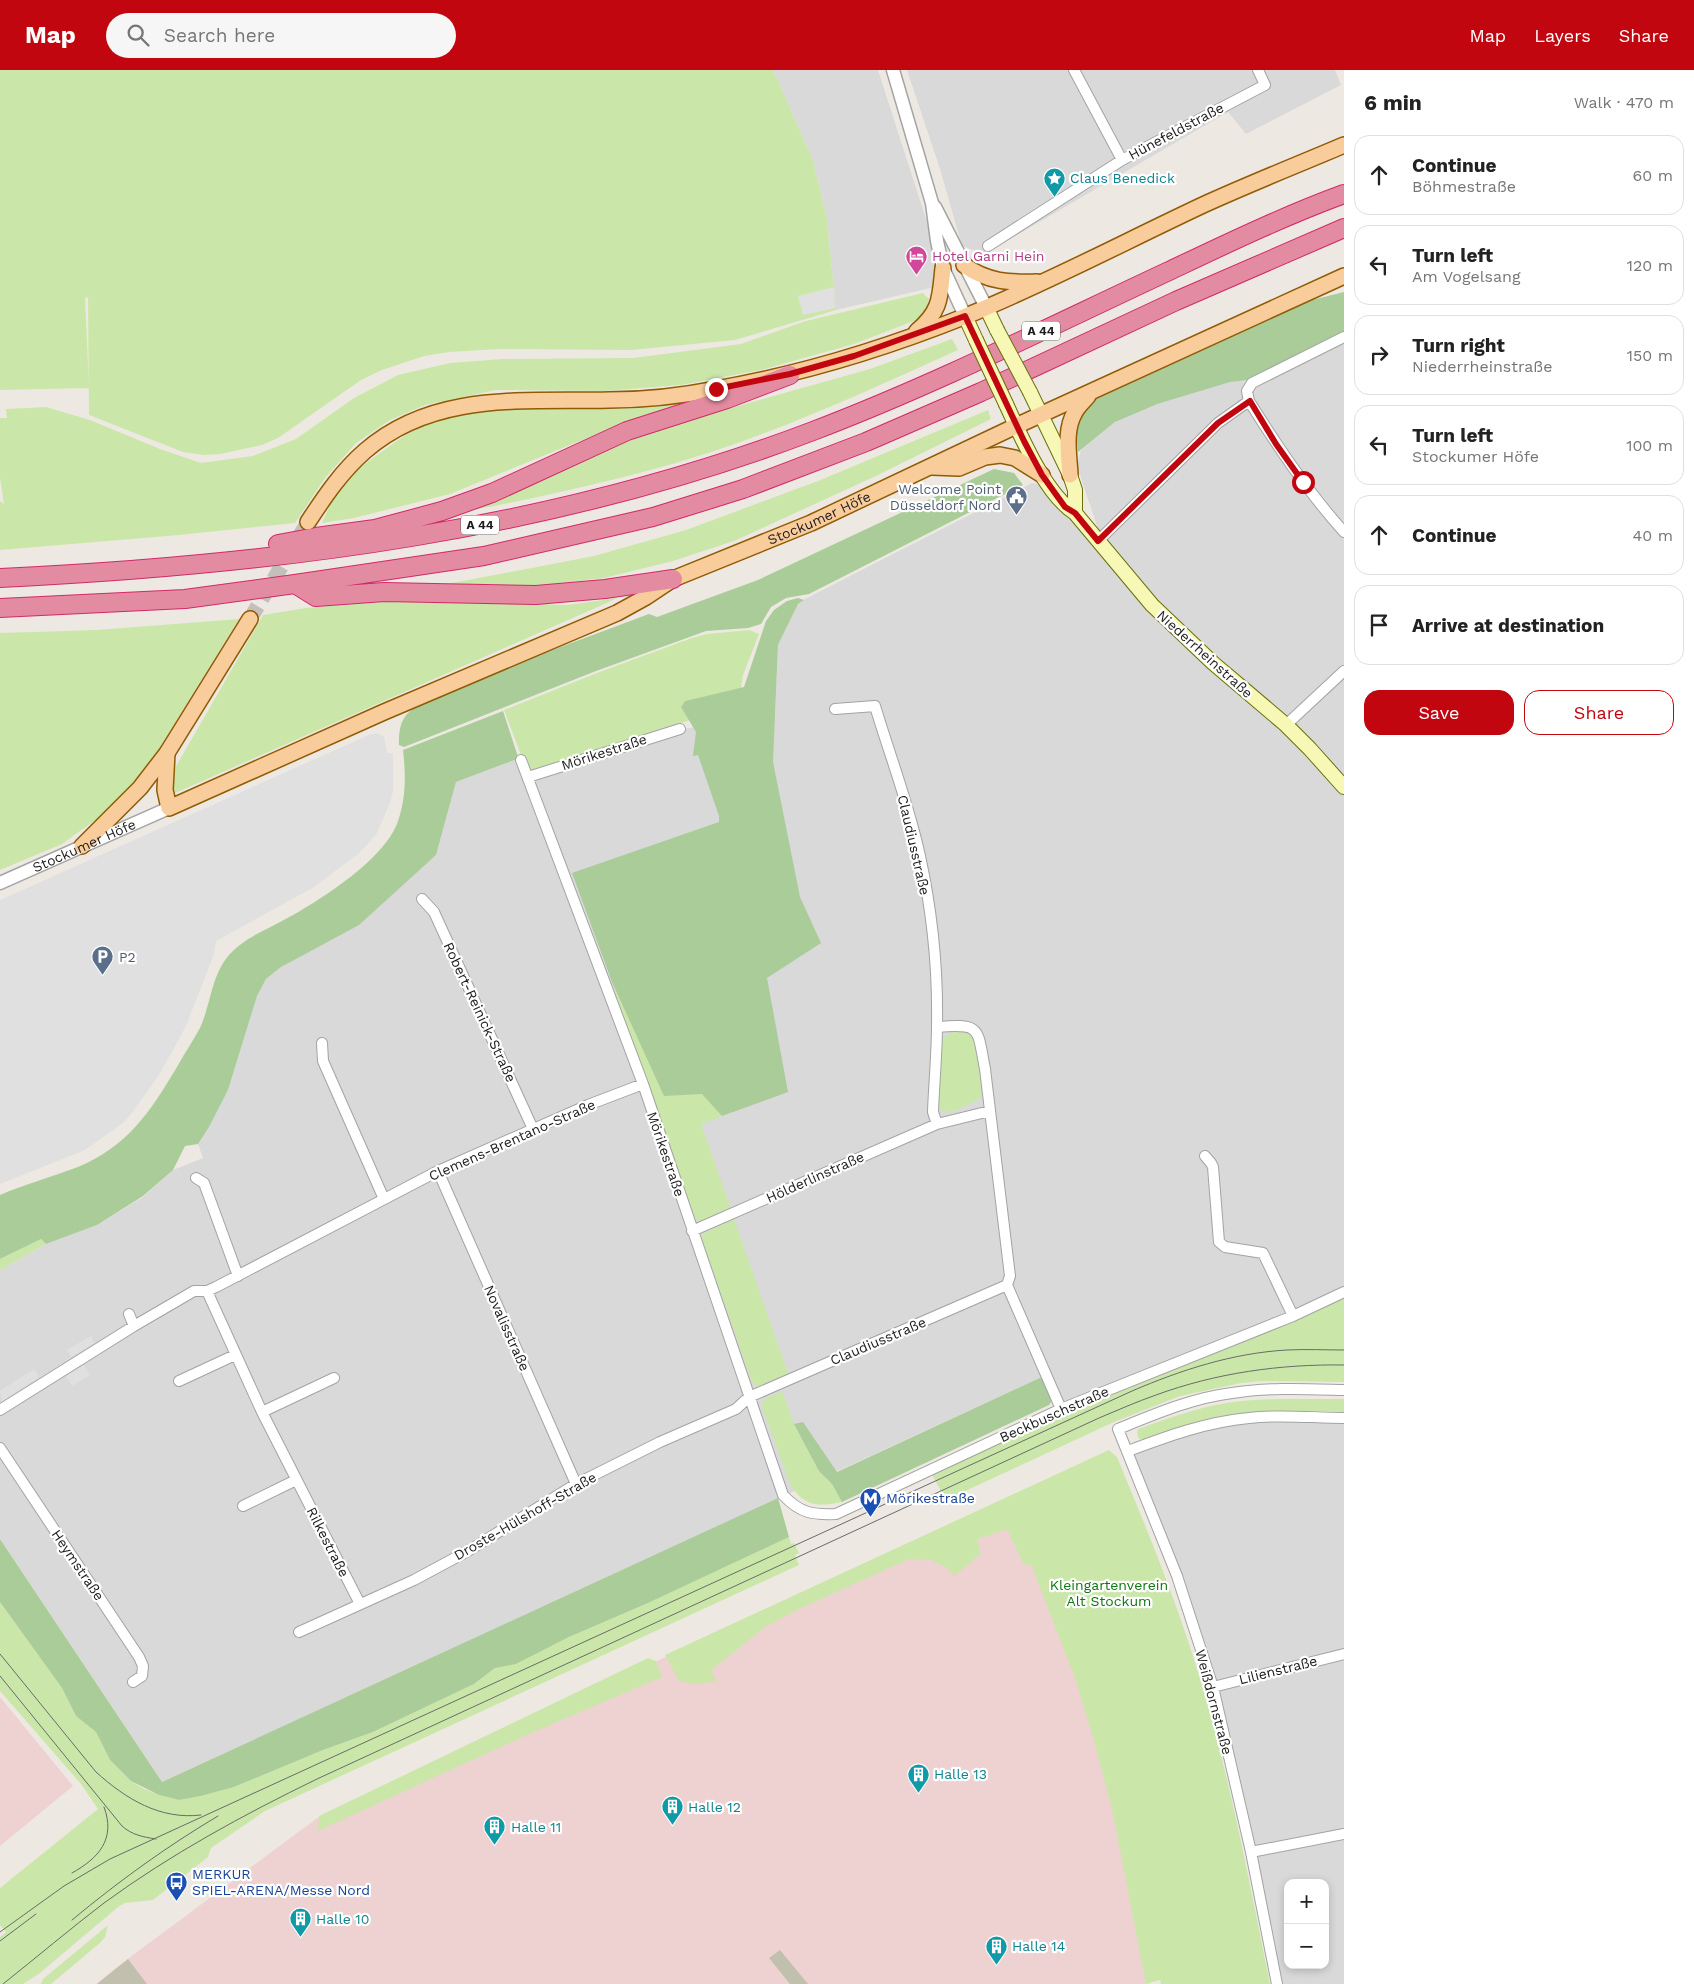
<!DOCTYPE html>
<meta charset="utf-8">
<style>
:root{--surface:#fff;--page:#f6f6f6;--text:#222;--muted:#767676;--line:#e0e0e0;--accent:#c2060f}
body{margin:0;font-family:"Work Sans",sans-serif;background:var(--page);color:var(--text)}
.controls{position:absolute;right:15px;bottom:15px;display:grid;overflow:hidden;border-radius:10px;box-shadow:0 2px 8px #0003}
.controls button{width:45px;height:45px;display:grid;place-items:center;padding:0;border:0;border-bottom:1px solid var(--line);background:var(--surface);color:var(--text);font:25px sans-serif}
.stop{position:absolute;width:15px;height:15px;margin:-11px;border:4px solid #c2060f;border-radius:50%;background:#fff}
.stop.end{background:#c2060f;border-color:#fff;box-shadow:0 1px 5px #0008}
.list{margin:0;padding:0;list-style:none}
h2{display:flex;justify-content:space-between;align-items:center;height:65px;margin:0;padding:0 20px;font-size:21px}
h2 small{font-size:16px;font-weight:400;color:var(--muted)}
.list li{display:grid;grid-template-columns:32px 1fr auto;gap:15px;align-items:center;box-sizing:border-box;height:80px;margin:0 10px 10px;padding:0 10px;border:1px solid var(--line);border-radius:15px}
.list b{display:block;font-size:19px;white-space:nowrap}
.list p{margin:0;font-size:16px;white-space:nowrap;color:var(--muted)}
.list em{font-size:16px;font-style:normal;color:var(--muted)}
.actions{display:flex;gap:10px;padding:15px 20px}
.actions a{flex:1;padding:11px 0;border:1px solid var(--accent);border-radius:15px;text-align:center;font-size:18px;color:var(--accent)}
.actions .main{background:var(--accent);color:#fff}
.icon{flex:none;width:28px;height:28px;fill:none;stroke:currentColor;stroke-width:2;stroke-linecap:round;stroke-linejoin:round}
.map{position:relative;flex:none;width:1344px;height:1914px;overflow:hidden}
header{display:flex;align-items:center;gap:30px;box-sizing:border-box;height:70px;padding:0 25px;background:var(--accent);color:#fff}
header strong{font-size:24px}
nav{display:flex;gap:28px;margin-inline-start:auto;font-size:18px}
.search{width:350px;height:45px;background:var(--page);display:flex;align-items:center;gap:12px;box-sizing:border-box;padding:0 18px;border-radius:28px;color:var(--muted);font-size:19px}
main{display:flex}
aside{flex:1;background:var(--surface)}
.map>svg:first-child{display:block}
.residential{fill:#dad9d9;fill-rule:evenodd}
.commercial{fill:#eed1d1}
.construction{fill:#c1c0ae}
.grass{fill:#cae7a9}
.forest{fill:#a9cc98}
.parking{fill:#e0e0e0}
.lines{fill:none;stroke-linecap:round;stroke-linejoin:round}
.primary-tunnel{stroke:#c3c0ba;stroke-width:15;stroke-dasharray:15 8;stroke-linecap:butt}
.minor-casing{stroke:#a3a3a3;stroke-width:12}
.tertiary-casing{stroke:#a3a3a3;stroke-width:15}
.secondary-casing{stroke:#686f08;stroke-width:16}
.primary-casing{stroke:#905b04;stroke-width:18}
.motorway-casing{stroke:#d2296a;stroke-width:20}
.minor{stroke:#fff;stroke-width:10}
.tertiary{stroke:#fff;stroke-width:12}
.secondary{stroke:#f7f7b6;stroke-width:14}
.primary{stroke:#f9cc9c;stroke-width:15}
.motorway{stroke:#e38ba0;stroke-width:18}
.tram{stroke:#6a6a6a;stroke-width:1}
.secondary-bridge-casing{stroke:#686f08;stroke-width:16;stroke-linecap:butt}
.secondary-bridge{stroke:#f7f7b6;stroke-width:14}
.route{stroke:#c2060f;stroke-width:6}
.labels{text-anchor:middle;dominant-baseline:central;stroke-width:4.5;stroke-linejoin:round;paint-order:stroke}
.shield{fill:#fff;stroke:#606060;stroke-width:1}
.shield-label{font-size:12px;font-weight:bold;fill:#1c1c1c}
.street-label{font-size:14px;fill:#1c1c1c;stroke:#fff}
.culture-label{font-size:14px;fill:#0d838f;stroke:#fff;text-anchor:start}
.hotel-label{font-size:14px;fill:#b23c85;stroke:#fff;text-anchor:start}
.service-label{font-size:14px;fill:#4e5e75;stroke:#fff;text-anchor:end}
.transit-label{font-size:14px;fill:#164399;stroke:#fff;text-anchor:start}
.park-label{font-size:14px;fill:#0e7612;stroke:#fff}
</style>
<header>
<strong>Map</strong>
<div class="search"><svg class="icon" aria-label="search" viewBox="0 0 24 24"><circle cx="10" cy="10" r="6"/><path d="M15 15l6 6"/></svg>Search here</div>
<nav><a>Map</a><a>Layers</a><a>Share</a></nav>
</header>
<main>
<div class="map">
<svg width="1344" height="1914" viewBox="0 0 1344 1914">
<rect width="100%" height="100%" fill="#ede9e2"/>
<path class="residential" d="M773,0H878L927,152L939,216L836,240L827,149L813,90Z
M907,0H1335L1341,15L1246,64L1228,42L984,184L962,176L940,99Z
M1344,266V705L1286,648L1160,533L1098,459L1077,396L1081,380L1115,352L1154,332L1223,305L1249,312Z
M1032,413L1039,414L1149,538L1280,655L1340,719L1344,726V1220L1064,1339L1044,1306L162,1712L0,1469V1200L46,1174L97,1155L143,1127L173,1100L203,1088L198,1074L209,1057L228,1020L257,926L266,909L281,897L309,881L436,785L456,712L517,689L662,661L775,649L778,575L798,534L805,529Z
M1344,1349V1914H1279L1214,1612L1128,1381L1235,1350ZM1288,1813H1325V1895H1288Z"/>
<path class="commercial" d="M1008,1428L1077,1608L1109,1718L1149,1914H96L117,1897L316,1749Z
M0,1627L73,1716L0,1776Z"/>
<path class="construction" d="M780,1880L808,1914H790L769,1888Z
M128,1889L147,1914H97Z"/>
<path class="grass" d="M0,0H773L813,90L827,149L836,240L735,270L631,280L499,279L449,282L424,286L382,300L361,310L278,368L262,375L220,384L204,385L183,382L89,345L88,227L85,228L89,318L0,320Z
M923,223L929,229L924,247L854,274L761,300L681,315L604,321L496,320L425,335L390,350L356,373L325,408L295,453L179,465L0,480V431L4,434L0,408V348H7L6,339L46,337L90,350L160,379L201,393L253,386L296,369L354,328L398,305L450,293L502,289L633,288L741,274L806,251Z
M952,269L958,280C865,322 768,367 669,395C597,415 524,431 451,444L660,358L870,299Z
M684,332L687,333L614,357L450,424L354,448L322,453L330,435L358,399L395,372L422,355L467,343L524,338L597,339Z
M988,340L991,349L878,405L734,471L673,491L604,508L525,517L447,514L594,486L686,460L818,411Z
M618,528L173,724L172,713L175,698L263,545L306,538L375,531H454L567,535Z
M239,549L137,714L111,739L62,774L0,800V563L96,560Z
M749,560L759,564L743,605L741,618L685,631L681,637L690,650L542,702H530L526,698L504,640L597,603L692,568L707,564Z
M612,912L664,1026L702,1023L722,1046L701,1054L732,1141L703,1153L695,1148L645,1013Z
M965,961L970,963L976,979L980,999L982,1026C978,1031 952,1044 945,1042C941,1041 939,1037 939,1033L941,972C945,962 955,962 965,961Z
M734,1149L789,1306L757,1317L752,1312L702,1169V1165L706,1162Z
M41,1169L46,1174L0,1200V1189Z
M1344,1227V1312L1262,1311L1241,1313L1180,1326L1114,1352L946,1430L931,1403L1166,1296Z
M782,1321L794,1354L819,1401L832,1414L842,1432C818,1437 804,1437 790,1414L762,1337L763,1330Z
M1297,1329H1344V1345L1290,1344L1150,1369H1139L1137,1363L1138,1359C1171,1347 1207,1334 1242,1331C1260,1329 1279,1329 1297,1329Z
M1109,1380L1117,1387C1149,1464 1181,1542 1204,1622C1232,1718 1250,1816 1270,1914H1161L1160,1910L1146,1914L1112,1739L1091,1660L1075,1608L1031,1494L1024,1495L1007,1459L977,1469L981,1484L954,1506L946,1497L931,1490L909,1489L799,1539L765,1557L711,1600L717,1611L696,1614L679,1611L665,1585Z
M789,1467L791,1474L794,1473L799,1483L795,1485L799,1495L265,1741L211,1778L208,1787L153,1830L125,1833L118,1837L40,1903L23,1914H0V1867L6,1862L0,1855V1818L98,1739L81,1714L0,1621V1532L62,1618L76,1646L96,1662L110,1690L131,1711L142,1718L159,1725L179,1730L201,1726L234,1717L323,1680L373,1662L474,1614L495,1598L516,1594L569,1567L648,1533Z
M648,1588L656,1591L662,1607L531,1663L318,1761L319,1746Z
M108,1855L105,1867L101,1872L51,1914H41L43,1909Z"/>
<path class="forest" d="M1344,222V264L1248,310L1230,312L1157,334L1115,352L1078,382L1075,351L1088,333L1308,231Z
M994,399L1014,403L1023,415L809,524L786,528L771,537L761,554L748,558L706,561L596,601L404,677L399,675C399,659 400,648 414,638L515,594L649,544L657,547L758,510Z
M798,528L804,530L798,534L778,575L773,692L800,827L821,873L767,908L788,1022L722,1046L702,1024L664,1026L612,912L572,803L719,752V746L698,685L693,686L696,662L681,637L685,631L744,617L766,551L774,540L787,531Z
M503,641L518,687L517,689L456,712L436,785L359,855L281,897L266,909L257,926L228,1020L209,1057L198,1074L185,1076L173,1100L143,1126L97,1155L46,1174L41,1169L0,1189V1125C25,1114 52,1107 78,1097C128,1076 150,1042 177,997C184,984 193,971 200,958C211,934 211,906 229,885C246,866 271,858 293,845C325,827 383,789 397,754C406,730 406,706 403,680Z
M1044,1306L1052,1331L1049,1335L842,1432L832,1414L819,1401L794,1354L803,1352L837,1402Z
M778,1428L789,1467L648,1533L569,1567L516,1594L495,1598L474,1614L373,1662L323,1680L234,1717L201,1726L179,1730L159,1725L131,1711L110,1690L96,1662L76,1646L62,1618L0,1532V1469L162,1712Z"/>
<path class="parking" d="M834,217L835,238L803,245L798,226Z
M378,663L384,667L387,683H393V721L390,733L376,765L358,784L314,817L216,871L214,884L186,956L159,1005L131,1044L123,1053L85,1080L0,1114V830L371,664Z
M91,1266L94,1273L71,1287L67,1280Z
M84,1295L90,1305L72,1316L66,1306Z
M34,1299L39,1307L2,1331L0,1321Z"/>
<g class="lines">
<path class="primary-tunnel" d="M250,549L308,452"/>
<defs>
<path id="minor" d="M1074,0L1122,90
M988,176L1122,90L1265,15L1258,0
M1249,331C1278,377 1308,422 1344,462
M1098,471L1218,353L1249,331L1247,321L1252,313L1344,267
M835,639L875,636C890,686 909,735 920,786C932,841 938,899 937,955C937,984 934,1013 933,1042L937,1054L990,1041
M1286,655L1344,601
M521,690L643,1014L783,1425C800,1443 812,1445 836,1444L1061,1339L1293,1246L1344,1222
M528,707L680,659
M422,829L434,842L533,1059
M322,973L323,991L384,1129
M1205,1086L1211,1093L1213,1097L1219,1172L1225,1177L1263,1183L1293,1246
M438,1101L576,1414
M196,1108L204,1113L238,1206
M692,1161L937,1054
M1007,1215L1061,1339
M207,1221L262,1342L360,1534
M129,1244L134,1256
M179,1311L235,1285
M0,1340L134,1256L194,1221H207L216,1217L438,1101L588,1035L643,1014
M262,1342L334,1308
M0,1378L139,1587L143,1596L142,1606L133,1612
M1128,1381C1168,1366 1206,1352 1249,1348C1280,1344 1313,1348 1344,1348
M243,1436L296,1410
M299,1562L414,1510L468,1481L576,1414L660,1372L736,1339L749,1327L1007,1215L1010,1206L985,999C977,958 982,953 937,957
M1213,1617L1344,1584
M1251,1782L1344,1764
M1277,1914L1251,1782L1213,1617L1177,1506L1118,1359C1155,1344 1192,1328 1232,1323C1269,1317 1307,1319 1344,1320"/>
<g id="tertiary">
<path d="M893,0L932,133L937,171L943,198L965,246"/>
<path d="M935,137L986,237"/>
<path id="s1" d="M0,813L169,738"/>
</g>
<path id="secondary" d="M986,237L997,260
M965,246L976,270
M1030,322L1070,405L1075,420V443
M1006,334C1021,366 1045,424 1075,443L1152,535L1213,593L1286,655L1310,679L1344,717"/>
<g id="primary">
<path d="M964,195C987,212 1010,213 1037,212"/>
<path d="M917,261C941,241 940,227 943,198"/>
<path d="M932,397L959,398L985,387L1000,385L1015,388L1042,405"/>
<path d="M1070,405C1069,385 1064,360 1075,342C1078,336 1084,331 1088,326"/>
<path d="M308,452C325,426 342,401 365,381C434,321 524,332 609,330C644,330 681,326 716,319C802,304 886,278 966,246C1047,213 1124,172 1203,135C1249,114 1297,95 1344,75"/>
<path id="s2" d="M167,683L165,720L169,738L384,642L617,543L646,527L673,509L811,453L1016,356L1344,206"/>
<path d="M82,776L140,718L167,683L250,549"/>
</g>
<path id="motorway" d="M278,474L316,467L375,459L442,441L492,423L627,361L727,329L790,305
M0,508C276,495 554,460 813,361C934,315 1051,256 1169,201C1226,174 1284,146 1344,124
M295,514L316,527L384,522L536,525L605,519L673,509
M0,538L185,529L295,514L484,486L653,447L743,419L866,372L981,322L1176,231L1344,158"/>
</defs>
<use href="#minor" class="minor-casing"/>
<use href="#tertiary" class="tertiary-casing"/>
<use href="#secondary" class="secondary-casing"/>
<use href="#primary" class="primary-casing"/>
<use href="#motorway" class="motorway-casing"/>
<use href="#minor" class="minor"/>
<use href="#tertiary" class="tertiary"/>
<use href="#secondary" class="secondary"/>
<use href="#primary" class="primary"/>
<use href="#motorway" class="motorway"/>
<path class="tram" d="M0,1584L96,1702C126,1729 160,1750 201,1745
M0,1606L122,1756C132,1765 143,1767 156,1769
M72,1803C99,1788 116,1769 104,1737
M72,1850C119,1811 166,1777 218,1746
M0,1862L64,1816L110,1789L1132,1321C1181,1300 1233,1283 1287,1280C1306,1279 1325,1280 1344,1280
M0,1871L36,1844
M3,1914C37,1887 70,1859 104,1833C171,1784 243,1745 317,1709L1099,1348C1118,1340 1136,1332 1156,1325C1216,1303 1280,1294 1344,1295"/>
<defs>
<path id="secondary-bridge" d="M997,260L1030,322
M976,270L1006,334"/>
</defs>
<use href="#secondary-bridge" class="secondary-bridge-casing"/>
<use href="#secondary-bridge" class="secondary-bridge"/>
</g>
<g class="lines">
<path class="route" d="M716,319L790,304L854,286L965,246L1024,371L1042,405L1065,437L1075,443L1098,471L1218,353L1250,331L1276,374L1303,412"/>
</g>
<defs>
<symbol id="sight-pin" viewBox="-11 -11 22 30"><path d="M0 17L-7.5 6A9.5 9.5 0 1 1 7.5 6Z" fill="#0f9aa8" stroke="#fff"/><path d="M0-6L1.8-2.2L6-1.7L2.9 1.2L3.7 5.4L0 3.3L-3.7 5.4L-2.9 1.2L-6-1.7L-1.8-2.2Z" fill="#fff"/></symbol>
<symbol id="hotel-pin" viewBox="-11 -11 22 30"><path d="M0 17L-7.5 6A9.5 9.5 0 1 1 7.5 6Z" fill="#d1479c" stroke="#fff"/><path d="M-6-4.5h1.5V1H6V5H4.5V3h-9V5H-6ZM-4 0a1.8 1.8 0 1 1 3.6 0ZM.5 0V-2.5h3Q6-2.5 6 0Z" fill="#fff"/></symbol>
<symbol id="civic-pin" viewBox="-11 -11 22 30"><path d="M0 17L-7.5 6A9.5 9.5 0 1 1 7.5 6Z" fill="#5c6f8a" stroke="#fff"/><path d="M-.6-6.5H3V-4.5H.6V-3L4-1V1h2V6H-6V1h2V-1L-.6-3ZM-1.2 2.5V6h2.4V2.5Z" fill="#fff"/></symbol>
<symbol id="parking-pin" viewBox="-11 -11 22 30"><path d="M0 17L-7.5 6A9.5 9.5 0 1 1 7.5 6Z" fill="#5c6f8a" stroke="#fff"/><path d="M-3.5-5.5H1a3.5 3.5 0 0 1 0 7H-1V5.5H-3.5ZM-1-3.4V-.6H.8a1.4 1.4 0 0 0 0-2.8Z" fill="#fff"/></symbol>
<symbol id="metro-pin" viewBox="-11 -11 22 30"><path d="M0 17L-7.5 6A9.5 9.5 0 1 1 7.5 6Z" fill="#1a4fb4" stroke="#fff"/><path d="M-5.5 5V-5H-3L0 0L3-5H5.5V5H3V-.5L0 4L-3-.5V5Z" fill="#fff"/></symbol>
<symbol id="building-pin" viewBox="-11 -11 22 30"><path d="M0 17L-7.5 6A9.5 9.5 0 1 1 7.5 6Z" fill="#0f9aa8" stroke="#fff"/><path d="M-4-6H4V6H1V3H-1V6H-4ZM-2.5-4.3h1.7v1.8h-1.7ZM.8-4.3h1.7v1.8H.8ZM-2.5-1h1.7V.8h-1.7ZM.8-1h1.7V.8H.8Z" fill="#fff"/></symbol>
<symbol id="bus-pin" viewBox="-11 -11 22 30"><path d="M0 17L-7.5 6A9.5 9.5 0 1 1 7.5 6Z" fill="#1a4fb4" stroke="#fff"/><path d="M-5-6H5V4H4V6H2V4H-2V6H-4V4H-5ZM-3.5-4V0h7V-4ZM-3.5 1.2v1.5H-2V1.2ZM2 1.2v1.5H3.5V1.2Z" fill="#fff"/></symbol>
</defs>
<g fill-rule="evenodd">
<use href="#sight-pin" x="1042" y="96" width="25" height="34"/>
<use href="#hotel-pin" x="904" y="174" width="25" height="34"/>
<use href="#civic-pin" x="1004" y="414" width="25" height="34"/>
<use href="#parking-pin" x="90" y="874" width="25" height="34"/>
<use href="#metro-pin" x="858" y="1416" width="25" height="34"/>
<use href="#building-pin" x="906" y="1692" width="25" height="34"/>
<use href="#building-pin" x="660" y="1724" width="25" height="34"/>
<use href="#building-pin" x="482" y="1744" width="25" height="34"/>
<use href="#bus-pin" x="164" y="1800" width="25" height="34"/>
<use href="#building-pin" x="288" y="1836" width="25" height="34"/>
<use href="#building-pin" x="984" y="1864" width="25" height="34"/>
</g>
<g class="labels">
<g class="shield">
<rect x="1022" y="251.5" width="38" height="19" rx="4"/>
<rect x="461" y="445.5" width="38" height="19" rx="4"/>
</g>
<g class="shield-label">
<text x="1041" y="261">A 44</text>
<text x="480" y="455">A 44</text>
</g>
<g class="street-label">
<text transform="translate(1176 61) rotate(-28)">Hünefeldstraße</text>
<text stroke="none"><textPath href="#s2" startOffset="768">Stockumer Höfe</textPath></text>
<text transform="translate(1205 584) rotate(42)">Niederrheinstraße</text>
<text transform="translate(604 682) rotate(-18)">Mörikestraße</text>
<text transform="translate(914 775) rotate(77)">Claudiusstraße</text>
<text stroke="none"><textPath href="#s1" startOffset="92">Stockumer Höfe</textPath></text>
<text transform="translate(480 942) rotate(65)">Robert-Reinick-Straße</text>
<text transform="translate(512 1070) rotate(-24)">Clemens-Brentano-Straße</text>
<text transform="translate(666 1084) rotate(71)">Mörikestraße</text>
<text transform="translate(815 1107) rotate(-24)">Hölderlinstraße</text>
<text transform="translate(507 1258) rotate(66)">Novalisstraße</text>
<text transform="translate(878 1271) rotate(-23)">Claudiusstraße</text>
<text transform="translate(1054 1344) rotate(-24)">Beckbuschstraße</text>
<text transform="translate(525 1446) rotate(-30)">Droste-Hülshoff-Straße</text>
<text transform="translate(328 1472) rotate(63)">Rilkestraße</text>
<text transform="translate(78 1495) rotate(56)">Heymstraße</text>
<text transform="translate(1278 1600) rotate(-14)">Lilienstraße</text>
<text transform="translate(1214 1632) rotate(75)">Weißdornstraße</text>
</g>
<g class="culture-label">
<text x="1070" y="108">Claus Benedick</text>
<text x="934" y="1704">Halle 13</text>
<text x="688" y="1737">Halle 12</text>
<text x="511" y="1757">Halle 11</text>
<text x="316" y="1849">Halle 10</text>
<text x="1012" y="1876">Halle 14</text>
</g>
<g class="hotel-label">
<text x="932" y="186">Hotel Garni Hein</text>
</g>
<g class="service-label">
<text x="1001" y="419">Welcome Point<tspan x="1001" dy="16">Düsseldorf Nord</tspan></text>
<text x="119" y="887" text-anchor="start">P2</text>
</g>
<g class="transit-label">
<text x="886" y="1428">Mörikestraße</text>
<text x="192" y="1804">MERKUR<tspan x="192" dy="16">SPIEL-ARENA/Messe Nord</tspan></text>
</g>
<g class="park-label">
<text x="1109" y="1515">Kleingartenverein<tspan x="1109" dy="16">Alt Stockum</tspan></text>
</g>
</g>
</svg>
<div class="controls">
<button>+</button>
<button>−</button>
</div>
<div class="stop" style="left:1303px;top:412px"></div>
<div class="stop end" style="left:716px;top:319px"></div>
</div>
<aside>
<h2>6 min<small>Walk · 470 m</small></h2>
<ul class="list">
<li><svg class="icon" aria-label="ahead" viewBox="0 0 24 24"><path d="M12 20V5M6 11l6-6 6 6"/></svg><div><b>Continue</b><p>Böhmestraße</p></div><em>60 m</em></li>
<li><svg class="icon" aria-label="left" viewBox="0 0 24 24"><path d="M17 20v-9H6M10 6l-5 5 5 5"/></svg><div><b>Turn left</b><p>Am Vogelsang</p></div><em>120 m</em></li>
<li><svg class="icon" aria-label="right" viewBox="0 0 24 24"><path d="M7 20v-9h11M14 6l5 5-5 5"/></svg><div><b>Turn right</b><p>Niederrheinstraße</p></div><em>150 m</em></li>
<li><svg class="icon" aria-label="left" viewBox="0 0 24 24"><path d="M17 20v-9H6M10 6l-5 5 5 5"/></svg><div><b>Turn left</b><p>Stockumer Höfe</p></div><em>100 m</em></li>
<li><svg class="icon" aria-label="ahead" viewBox="0 0 24 24"><path d="M12 20V5M6 11l6-6 6 6"/></svg><div><b>Continue</b></div><em>40 m</em></li>
<li><svg class="icon" aria-label="arrive" viewBox="0 0 24 24"><path d="M6 21V4h12l-3 4 3 4H6"/></svg><div><b>Arrive at destination</b></div></li>
</ul>
<div class="actions"><a class="main">Save</a><a>Share</a></div>
</aside>
</main>
